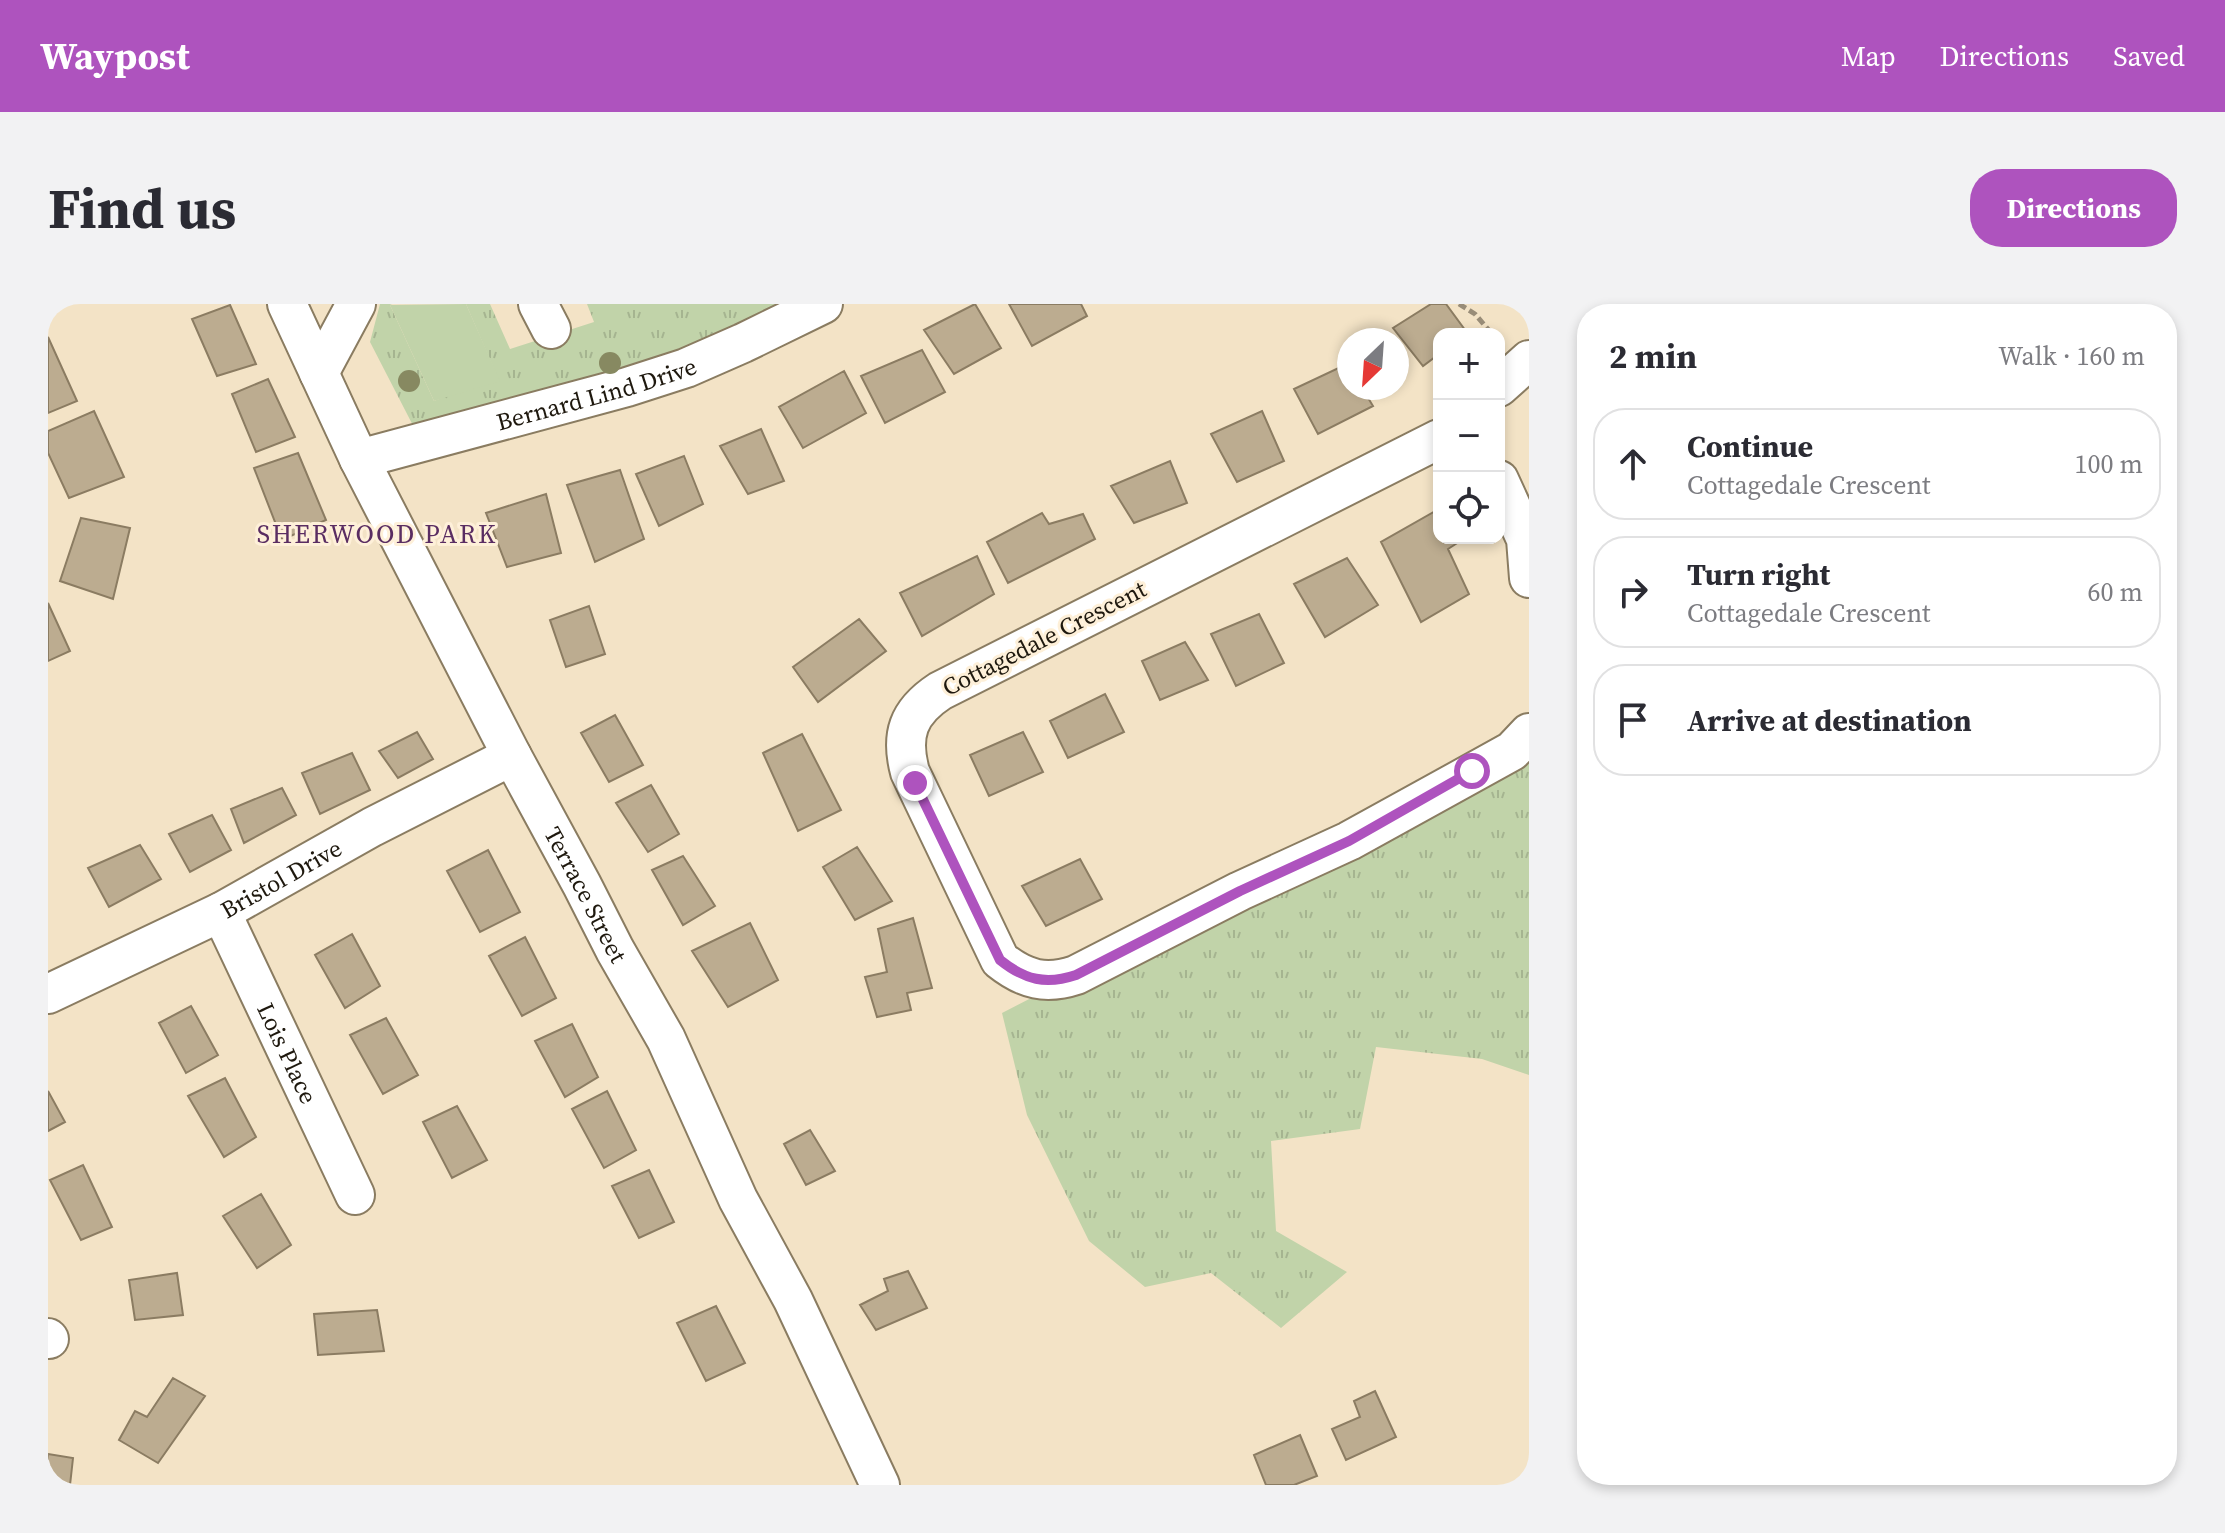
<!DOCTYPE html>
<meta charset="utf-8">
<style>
:root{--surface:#fff;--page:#f2f2f3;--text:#2b2b33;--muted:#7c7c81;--line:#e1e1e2;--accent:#ae53be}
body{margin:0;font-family:"Source Serif 4",serif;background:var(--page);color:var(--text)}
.controls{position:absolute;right:24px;top:24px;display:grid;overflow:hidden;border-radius:16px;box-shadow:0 4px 12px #0003}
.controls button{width:72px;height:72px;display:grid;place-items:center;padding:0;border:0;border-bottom:2px solid var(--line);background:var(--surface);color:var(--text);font:40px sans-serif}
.compass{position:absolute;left:1289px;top:24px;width:72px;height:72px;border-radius:50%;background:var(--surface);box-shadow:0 4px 12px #0003;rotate:205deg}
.stop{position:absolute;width:24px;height:24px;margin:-18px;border:6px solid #ae53be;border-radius:50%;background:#fff}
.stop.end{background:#ae53be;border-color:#fff;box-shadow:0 2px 8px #0008}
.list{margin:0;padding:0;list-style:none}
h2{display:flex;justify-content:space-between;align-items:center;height:104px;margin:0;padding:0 32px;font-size:34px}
h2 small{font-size:26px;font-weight:400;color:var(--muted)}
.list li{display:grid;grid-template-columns:52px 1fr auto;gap:24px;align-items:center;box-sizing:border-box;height:112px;margin:0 16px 16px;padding:0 16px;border:2px solid var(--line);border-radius:32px}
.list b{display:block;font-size:30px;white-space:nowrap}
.list p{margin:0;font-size:26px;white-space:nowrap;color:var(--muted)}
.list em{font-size:26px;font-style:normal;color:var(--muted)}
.icon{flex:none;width:44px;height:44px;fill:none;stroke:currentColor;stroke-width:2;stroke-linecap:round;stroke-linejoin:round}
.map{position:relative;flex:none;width:1481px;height:1181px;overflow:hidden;border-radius:32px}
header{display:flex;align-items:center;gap:48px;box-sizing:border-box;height:112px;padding:0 40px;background:var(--accent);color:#fff}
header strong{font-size:38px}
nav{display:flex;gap:44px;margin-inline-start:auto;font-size:28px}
.intro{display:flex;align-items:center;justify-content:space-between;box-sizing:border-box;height:192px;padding:0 48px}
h1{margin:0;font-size:56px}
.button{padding:20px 36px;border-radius:32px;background:var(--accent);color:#fff;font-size:28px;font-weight:700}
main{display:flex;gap:48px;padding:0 48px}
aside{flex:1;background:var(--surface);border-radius:32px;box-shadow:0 4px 12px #0003}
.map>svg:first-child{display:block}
.grass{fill:url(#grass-tufts)}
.park{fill:#c1d3a9}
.building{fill:#bcac90;stroke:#8b7c62;stroke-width:2}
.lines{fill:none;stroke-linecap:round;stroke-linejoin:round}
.minor-casing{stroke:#8a7c61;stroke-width:42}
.path{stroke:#998d78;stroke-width:5;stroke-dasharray:8 4;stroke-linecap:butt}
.minor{stroke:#fff;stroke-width:38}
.tree{fill:#878961}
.route{stroke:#ae53be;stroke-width:10}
.labels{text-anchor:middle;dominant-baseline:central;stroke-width:6;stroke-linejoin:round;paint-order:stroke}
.street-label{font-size:24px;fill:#1e180e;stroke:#fef0d9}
.neighbourhood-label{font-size:26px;letter-spacing:2px;fill:#5a2d62;stroke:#fef0d9}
</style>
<header>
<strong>Waypost</strong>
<nav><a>Map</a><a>Directions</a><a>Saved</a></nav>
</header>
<div class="intro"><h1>Find us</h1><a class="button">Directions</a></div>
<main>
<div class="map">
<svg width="1481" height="1181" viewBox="0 0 1481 1181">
<defs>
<pattern id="grass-tufts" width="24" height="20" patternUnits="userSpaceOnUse" patternTransform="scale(2)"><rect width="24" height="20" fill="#c1d3a9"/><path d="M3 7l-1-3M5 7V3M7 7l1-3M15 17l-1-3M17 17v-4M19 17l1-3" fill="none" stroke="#a5b490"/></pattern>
</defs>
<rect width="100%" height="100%" fill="#f3e3c6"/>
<path class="grass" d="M332,0H344L342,1L386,97L449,72L418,0H442L462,45L546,18L539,0H767L374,139L322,38Z
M1481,413V771L1434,755L1328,743L1312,825L1223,837L1228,927L1299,968L1233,1024L1163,969L1097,983L1041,937L979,811L954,709L1085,642Z"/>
<path class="park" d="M418,0L452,77L386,97L342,1Z"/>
<path class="building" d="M927,0L953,44L906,70L876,26Z
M961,0H1033L1039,12L984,42Z
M1383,0H1398L1420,30H1391V50L1375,62L1345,24Z
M182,1L208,60L169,72L144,15Z
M0,33L29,97L0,109Z
M874,46L897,88L837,119L813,72Z
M1299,60L1301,84H1314L1325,102L1270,130L1246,85Z
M796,67L818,109L755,144L731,103Z
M220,75L247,133L208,148L184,90Z
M46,107L76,173L21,194L0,149V127Z
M1214,107L1236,157L1189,178L1163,130Z
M713,125L736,177L700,190L672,142Z
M250,149L278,216L234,236L206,164Z
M636,152L655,200L611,222L588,170Z
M1122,157L1139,199L1086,219L1063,182Z
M572,166L596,235L547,258L519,181Z
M498,190L513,249L459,263L438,209Z
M1391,205V234H1417L1400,245L1421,290L1373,318L1333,238Z
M994,209L1001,220L1035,210L1047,235L960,279L939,238Z
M33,214L82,224L65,295L12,277Z
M929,252L946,290L874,332L852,289Z
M1299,254L1330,301L1277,333L1246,280Z
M0,299L22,347L0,357Z
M541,302L557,350L518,363L502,316Z
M1211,310L1236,359L1188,382L1163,330Z
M811,315L838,347L770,398L745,363Z
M1137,338L1160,376L1112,396L1094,357Z
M1057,390L1076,428L1020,454L1002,417Z
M567,411L595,461L561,478L533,429Z
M369,428L385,455L350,474L331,447Z
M975,428L995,468L941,492L922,451Z
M754,430L793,506L750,527L715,449Z
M304,449L322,486L272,510L254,469Z
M603,481L631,530L600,548L568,499Z
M234,484L248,511L196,539L183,505Z
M164,511L183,546L142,568L121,530Z
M92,541L113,575L61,603L40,564Z
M809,543L844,597L807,616L775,563Z
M440,546L472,608L432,628L399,567Z
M635,552L667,602L635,621L604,566Z
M1032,555L1054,595L998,622L974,582Z
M865,614L884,684L859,689L863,706L829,713L817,673L839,668L830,625Z
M702,619L730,676L680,703L644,647Z
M304,630L332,682L297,704L267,651Z
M477,633L508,694L474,712L441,652Z
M143,702L170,751L138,769L111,719Z
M338,714L370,771L335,790L302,731Z
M524,720L550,773L517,793L487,737Z
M177,774L208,833L176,853L140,792Z
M0,787L17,818L0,827Z
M559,787L588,846L556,864L524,805Z
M409,802L439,856L404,874L375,818Z
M762,826L787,867L758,881L736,840Z
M35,861L64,923L33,936L2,876Z
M601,866L626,918L591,934L564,882Z
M213,890L243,941L209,964L175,912Z
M860,967L879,1004L828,1026L812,1001L840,987L836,975Z
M129,969L135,1011L87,1016L81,976Z
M668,1002L697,1059L658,1077L629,1019Z
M329,1006L336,1047L270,1051L266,1010Z
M125,1074L157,1092L110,1159L71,1136L87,1107L99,1113Z
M1327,1087L1348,1133L1298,1156L1284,1125L1312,1113L1306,1097Z
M1252,1131L1269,1172L1246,1181H1218L1206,1151Z
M0,1150L25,1154L22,1181H0Z"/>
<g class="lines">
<defs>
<g id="minor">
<path id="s1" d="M239,0L311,155L464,452L534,581L567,646L618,735L690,895L745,996L832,1181"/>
<path d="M490,0L503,25"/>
<path d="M271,69L308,0"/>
<path d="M1451,83L1481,56"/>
<path d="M1391,135L892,387C860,408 852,431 862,468L952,656C977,676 998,681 1028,671L1192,587L1301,537L1464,447L1481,429"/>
<path id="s2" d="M311,155L579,83L638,64L695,39L775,0"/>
<path d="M1451,176L1478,235L1481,274"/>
<path id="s3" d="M173,608L307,891"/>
<path id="s4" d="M0,690L173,608L324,523L464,452"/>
<path d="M0,1034L1,1035"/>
</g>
</defs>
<use href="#minor" class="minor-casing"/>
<path class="path" d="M1411,0L1427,10L1444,30"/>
<use href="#minor" class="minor"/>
</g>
<g class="tree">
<circle cx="562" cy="59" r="11"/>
<circle cx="361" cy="77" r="11"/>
</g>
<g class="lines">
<path class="route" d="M867,479L952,656C977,676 998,681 1028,671L1192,587L1301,537L1424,467"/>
</g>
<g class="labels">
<g class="street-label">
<text stroke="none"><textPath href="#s2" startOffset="246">Bernard Lind Drive</textPath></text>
<text transform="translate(996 334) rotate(-27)">Cottagedale Crescent</text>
<text stroke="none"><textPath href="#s4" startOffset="260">Bristol Drive</textPath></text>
<text stroke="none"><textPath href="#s1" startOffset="662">Terrace Street</textPath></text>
<text stroke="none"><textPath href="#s3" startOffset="156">Lois Place</textPath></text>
</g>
<g class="neighbourhood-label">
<text x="329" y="230">SHERWOOD PARK</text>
</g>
</g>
</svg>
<div class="controls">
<button>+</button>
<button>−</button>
<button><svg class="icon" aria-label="locate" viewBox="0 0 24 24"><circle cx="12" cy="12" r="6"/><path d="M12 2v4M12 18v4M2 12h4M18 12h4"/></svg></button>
</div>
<svg class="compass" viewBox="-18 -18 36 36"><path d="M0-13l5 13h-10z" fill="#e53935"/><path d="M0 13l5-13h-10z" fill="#7c7c81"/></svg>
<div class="stop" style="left:1424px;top:467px"></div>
<div class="stop end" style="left:867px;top:479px"></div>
</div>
<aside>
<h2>2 min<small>Walk · 160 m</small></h2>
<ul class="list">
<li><svg class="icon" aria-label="ahead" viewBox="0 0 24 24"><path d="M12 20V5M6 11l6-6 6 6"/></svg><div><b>Continue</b><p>Cottagedale Crescent</p></div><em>100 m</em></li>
<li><svg class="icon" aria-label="right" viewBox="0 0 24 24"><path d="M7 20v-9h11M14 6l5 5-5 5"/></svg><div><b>Turn right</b><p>Cottagedale Crescent</p></div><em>60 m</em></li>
<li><svg class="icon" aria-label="arrive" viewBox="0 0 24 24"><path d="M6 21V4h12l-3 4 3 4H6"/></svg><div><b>Arrive at destination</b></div></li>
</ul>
</aside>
</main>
